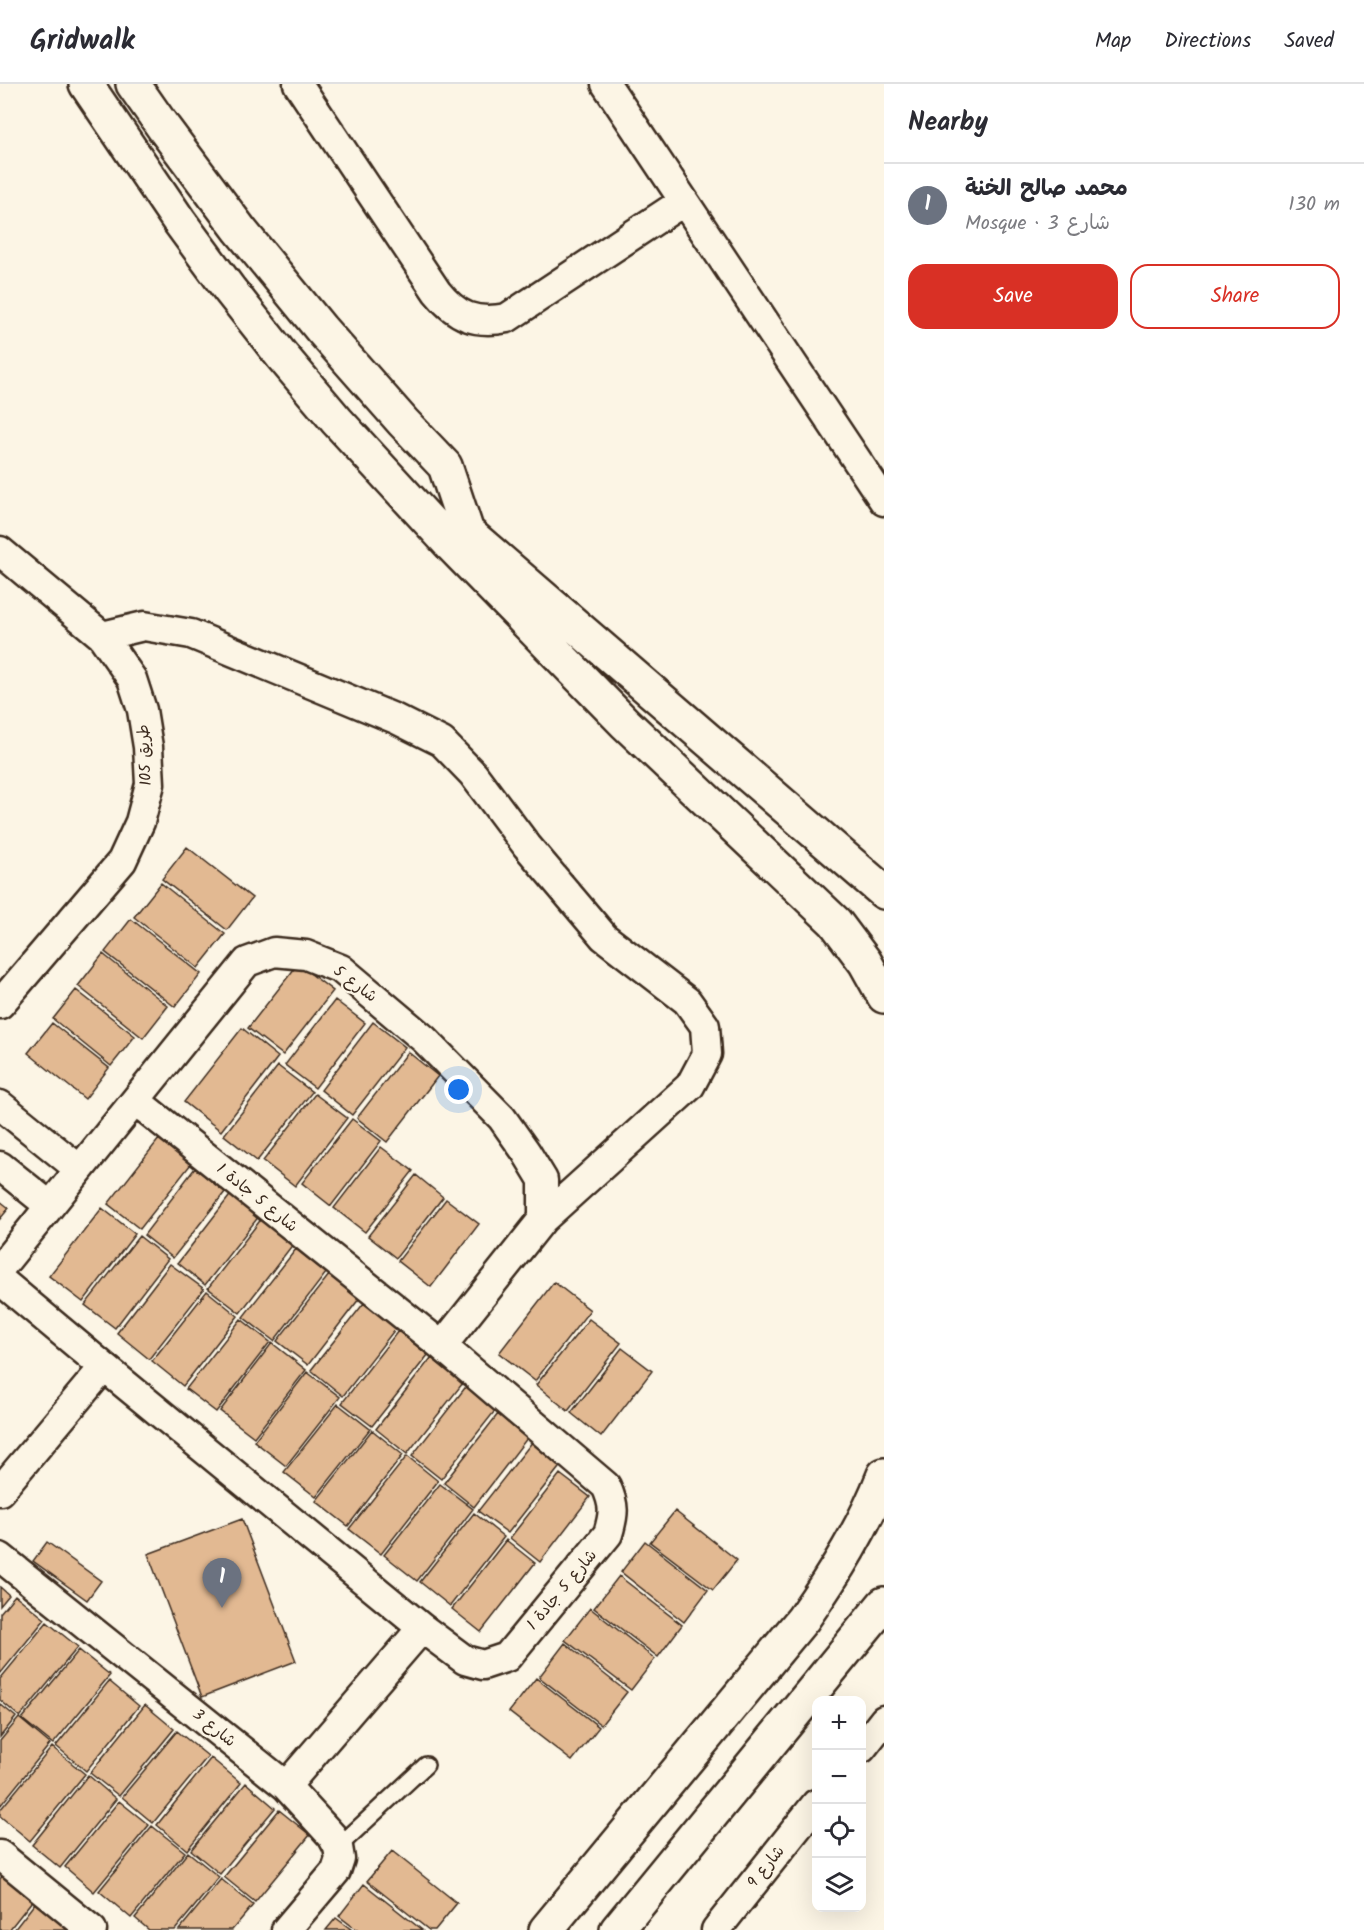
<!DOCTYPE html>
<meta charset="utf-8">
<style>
:root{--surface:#fff;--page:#f2f2f3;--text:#2b2b33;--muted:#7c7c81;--line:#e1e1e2;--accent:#d93025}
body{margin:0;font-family:Kalam,"Playpen Sans Arabic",sans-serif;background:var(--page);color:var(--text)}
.controls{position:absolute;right:18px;bottom:18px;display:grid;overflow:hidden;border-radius:12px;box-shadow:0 6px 24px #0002}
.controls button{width:54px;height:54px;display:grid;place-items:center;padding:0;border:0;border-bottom:2px solid var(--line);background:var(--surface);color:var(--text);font:30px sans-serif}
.you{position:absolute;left:459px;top:1006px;width:21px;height:21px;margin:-15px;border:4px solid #fff;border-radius:50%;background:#1a73e8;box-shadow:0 0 0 9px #1a73e833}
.badge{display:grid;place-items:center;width:39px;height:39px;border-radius:50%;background:var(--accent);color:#fff;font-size:20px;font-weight:700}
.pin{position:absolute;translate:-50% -50px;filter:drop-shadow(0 2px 3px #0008)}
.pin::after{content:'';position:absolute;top:32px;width:21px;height:18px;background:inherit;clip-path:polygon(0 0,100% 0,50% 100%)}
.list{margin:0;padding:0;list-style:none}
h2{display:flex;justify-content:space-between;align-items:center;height:78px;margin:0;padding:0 24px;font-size:26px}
h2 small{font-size:20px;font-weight:400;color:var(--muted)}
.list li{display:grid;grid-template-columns:39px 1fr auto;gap:18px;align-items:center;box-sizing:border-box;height:84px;padding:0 24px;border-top:2px solid var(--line)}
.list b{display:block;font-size:22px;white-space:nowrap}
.list p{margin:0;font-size:20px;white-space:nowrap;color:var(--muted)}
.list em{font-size:20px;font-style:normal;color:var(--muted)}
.actions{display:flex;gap:12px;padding:18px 24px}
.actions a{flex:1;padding:14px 0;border:2px solid var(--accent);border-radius:18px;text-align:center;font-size:21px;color:var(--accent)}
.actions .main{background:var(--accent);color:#fff}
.icon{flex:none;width:33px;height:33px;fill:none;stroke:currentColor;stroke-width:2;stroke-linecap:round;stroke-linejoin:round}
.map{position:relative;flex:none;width:884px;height:1846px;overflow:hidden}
header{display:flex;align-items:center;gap:36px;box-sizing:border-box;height:84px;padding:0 30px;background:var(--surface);border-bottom:2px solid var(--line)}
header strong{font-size:28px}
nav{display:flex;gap:33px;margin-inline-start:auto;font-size:21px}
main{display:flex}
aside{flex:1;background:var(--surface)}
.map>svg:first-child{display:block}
.building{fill:#e2b992;stroke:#3b2a1e;stroke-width:1.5}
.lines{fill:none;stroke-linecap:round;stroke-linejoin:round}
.service-casing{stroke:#3b2a1e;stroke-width:20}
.minor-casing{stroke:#3b2a1e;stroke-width:33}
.tertiary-casing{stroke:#3b2a1e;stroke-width:38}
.service{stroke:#fcf5e5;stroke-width:15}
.minor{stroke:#fcf5e5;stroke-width:28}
.tertiary{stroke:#fcf5e5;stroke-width:33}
.labels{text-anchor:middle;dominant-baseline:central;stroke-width:4.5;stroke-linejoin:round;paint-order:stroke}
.street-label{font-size:16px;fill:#3b2a1e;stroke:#fcf5e5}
</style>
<header>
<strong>Gridwalk</strong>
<nav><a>Map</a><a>Directions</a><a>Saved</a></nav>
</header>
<main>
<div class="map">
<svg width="884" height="1846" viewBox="0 0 884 1846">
<rect width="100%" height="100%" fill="#fcf5e5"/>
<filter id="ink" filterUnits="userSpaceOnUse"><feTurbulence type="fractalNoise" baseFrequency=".0167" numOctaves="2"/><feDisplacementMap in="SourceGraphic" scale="12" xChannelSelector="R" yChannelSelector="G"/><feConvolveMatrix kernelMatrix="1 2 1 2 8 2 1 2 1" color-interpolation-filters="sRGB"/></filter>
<g filter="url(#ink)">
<path class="building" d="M187,763L252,814L227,846L162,795Z
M161,799L225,850L198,884L134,833Z
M131,835L201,890L175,923L105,868Z
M103,870L168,922L143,954L78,902Z
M298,880L333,907L283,971L248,944Z
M76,906L135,952L111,982L53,935Z
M335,916L365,939L315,1004L285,981Z
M373,938L405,963L352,1031L321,1006Z
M52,939L109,984L85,1015L28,969Z
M242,944L278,973L221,1047L184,1018Z
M408,968L438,992L387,1058L357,1034Z
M278,982L312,1008L257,1077L224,1051Z
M315,1010L347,1034L295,1102L263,1077Z
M352,1035L381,1057L331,1122L302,1099Z
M159,1055L191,1080L140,1145L108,1120Z
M381,1063L413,1087L365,1148L334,1124Z
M195,1084L225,1108L173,1174L144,1151Z
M416,1091L443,1113L396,1174L368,1152Z
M232,1109L260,1131L205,1201L178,1179Z
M446,1115L479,1140L431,1203L398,1177Z
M0,1117L9,1124L0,1135Z
M102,1124L135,1150L83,1218L49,1192Z
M262,1134L294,1159L240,1229L208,1204Z
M139,1152L168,1175L115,1244L85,1221Z
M296,1165L326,1189L274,1257L243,1233Z
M170,1180L204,1205L149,1275L117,1249Z
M329,1191L359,1215L308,1281L277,1257Z
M554,1198L590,1226L535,1297L499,1269Z
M207,1207L238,1232L183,1302L152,1277Z
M364,1219L396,1244L343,1312L311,1286Z
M241,1235L270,1258L216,1328L186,1305Z
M589,1235L621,1259L568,1327L536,1301Z
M398,1247L428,1271L372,1342L342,1319Z
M272,1259L306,1286L254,1353L220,1327Z
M622,1264L652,1287L601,1353L571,1329Z
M431,1274L463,1299L407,1370L376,1345Z
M307,1288L340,1313L286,1382L254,1357Z
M468,1300L498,1323L441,1395L412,1372Z
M338,1320L370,1345L316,1413L284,1388Z
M498,1330L528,1353L474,1423L444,1399Z
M372,1346L403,1371L348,1442L316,1417Z
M533,1357L562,1380L508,1449L478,1427Z
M407,1372L438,1397L381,1470L349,1445Z
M560,1390L590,1413L540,1478L510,1454Z
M440,1400L473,1425L417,1497L384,1471Z
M675,1427L737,1476L713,1506L650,1458Z
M474,1429L504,1453L450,1522L420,1498Z
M242,1435L296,1577L202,1613L148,1470Z
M506,1456L535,1479L481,1548L452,1525Z
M645,1457L708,1506L684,1538L621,1488Z
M47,1458L101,1497L87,1516L33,1477Z
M619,1492L682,1541L658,1573L594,1524Z
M0,1503L9,1511L0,1522Z
M15,1511L45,1535L0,1590V1529Z
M590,1524L655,1575L631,1606L565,1556Z
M47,1538L78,1563L20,1633L0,1616V1595Z
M565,1559L627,1608L601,1641L539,1593Z
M79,1566L110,1591L53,1660L22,1635Z
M536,1594L599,1643L572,1677L509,1628Z
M109,1597L139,1622L86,1687L56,1662Z
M0,1620L16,1633L0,1653Z
M145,1621L174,1645L119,1712L90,1689Z
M19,1634L50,1660L0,1722V1657Z
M177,1647L208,1672L153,1739L122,1713Z
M52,1663L85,1690L30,1757L0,1732V1726Z
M211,1674L241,1699L187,1766L157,1741Z
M88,1691L116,1715L60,1784L32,1761Z
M246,1699L275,1724L220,1790L191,1766Z
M119,1717L149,1741L94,1808L65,1783Z
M279,1726L310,1751L255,1818L224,1793Z
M152,1742L185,1768L131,1834L99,1807Z
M392,1767L457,1819L435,1846H429L367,1797Z
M188,1768L219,1793L175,1846H149L135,1834Z
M2,1792L32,1817L9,1846H0V1795Z
M221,1795L253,1821L232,1846H179Z
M364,1800L422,1846H357L339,1832Z
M35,1819L67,1845L66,1846H14Z
M336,1834L352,1846H326Z"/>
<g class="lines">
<defs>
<path id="service" d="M338,1763L426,1681"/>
<path id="minor" d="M298,0L437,208C457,233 475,240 507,234L684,117
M606,0L884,417
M0,467L102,552L132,595L142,626L148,663L150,700L140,738L122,777L0,920
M102,552L144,542L191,550L396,635L442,658L473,690L527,762L604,853L687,917L705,942L707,970L690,1002L543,1135
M0,1021L79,1085
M0,1082L50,1122
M0,1184L247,878L274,868L306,871L341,885L424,955L502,1034L526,1068L543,1096V1135L442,1262
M0,1196L104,1283L422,1544L465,1576L483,1581L507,1573L608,1450C614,1430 615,1422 606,1402L442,1262L136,1017
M0,1407L104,1283
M0,1473L286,1702L332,1752L338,1763L340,1775L336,1787L286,1846
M862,1664L884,1636
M286,1702L422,1544
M0,1771L92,1846
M716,1846L816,1720"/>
<path id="tertiary" d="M86,0L179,137L229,205L282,272L337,337L452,462L625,639L835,838L865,878L884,912
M133,0L163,43L240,146L321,245L403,338L445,382L467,448L884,808
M546,1846L803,1535C835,1489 864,1443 884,1391
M617,1846L884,1520"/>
</defs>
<use href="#service" class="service-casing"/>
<use href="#minor" class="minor-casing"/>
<use href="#tertiary" class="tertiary-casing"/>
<use href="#service" class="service"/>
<use href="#minor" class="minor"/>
<use href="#tertiary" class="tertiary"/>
</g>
</g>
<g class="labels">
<g class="street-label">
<text transform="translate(145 671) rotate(-93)">طريق 105</text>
<text transform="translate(355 900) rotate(37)">شارع 5</text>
<text transform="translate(257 1114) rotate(39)">شارع 5 جادة 1</text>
<text transform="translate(562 1506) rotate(-50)">شارع 5 جادة 1</text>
<text transform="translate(214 1644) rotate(39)">شارع 3</text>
<text transform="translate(766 1783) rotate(-51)">شارع 9</text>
</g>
</g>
</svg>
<div class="controls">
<button>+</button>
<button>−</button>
<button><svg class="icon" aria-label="locate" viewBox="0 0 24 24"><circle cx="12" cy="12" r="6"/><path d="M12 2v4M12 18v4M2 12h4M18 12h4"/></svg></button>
<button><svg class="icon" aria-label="layers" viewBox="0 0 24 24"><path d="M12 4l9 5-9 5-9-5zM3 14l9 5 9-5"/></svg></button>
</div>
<div class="you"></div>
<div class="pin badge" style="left:222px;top:1524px;background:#6b7280">1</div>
</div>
<aside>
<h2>Nearby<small></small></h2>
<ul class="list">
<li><span class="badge" style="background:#6b7280">1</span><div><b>محمد صالح الخنة</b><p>Mosque · شارع 3</p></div><em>130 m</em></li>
</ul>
<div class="actions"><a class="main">Save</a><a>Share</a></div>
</aside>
</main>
